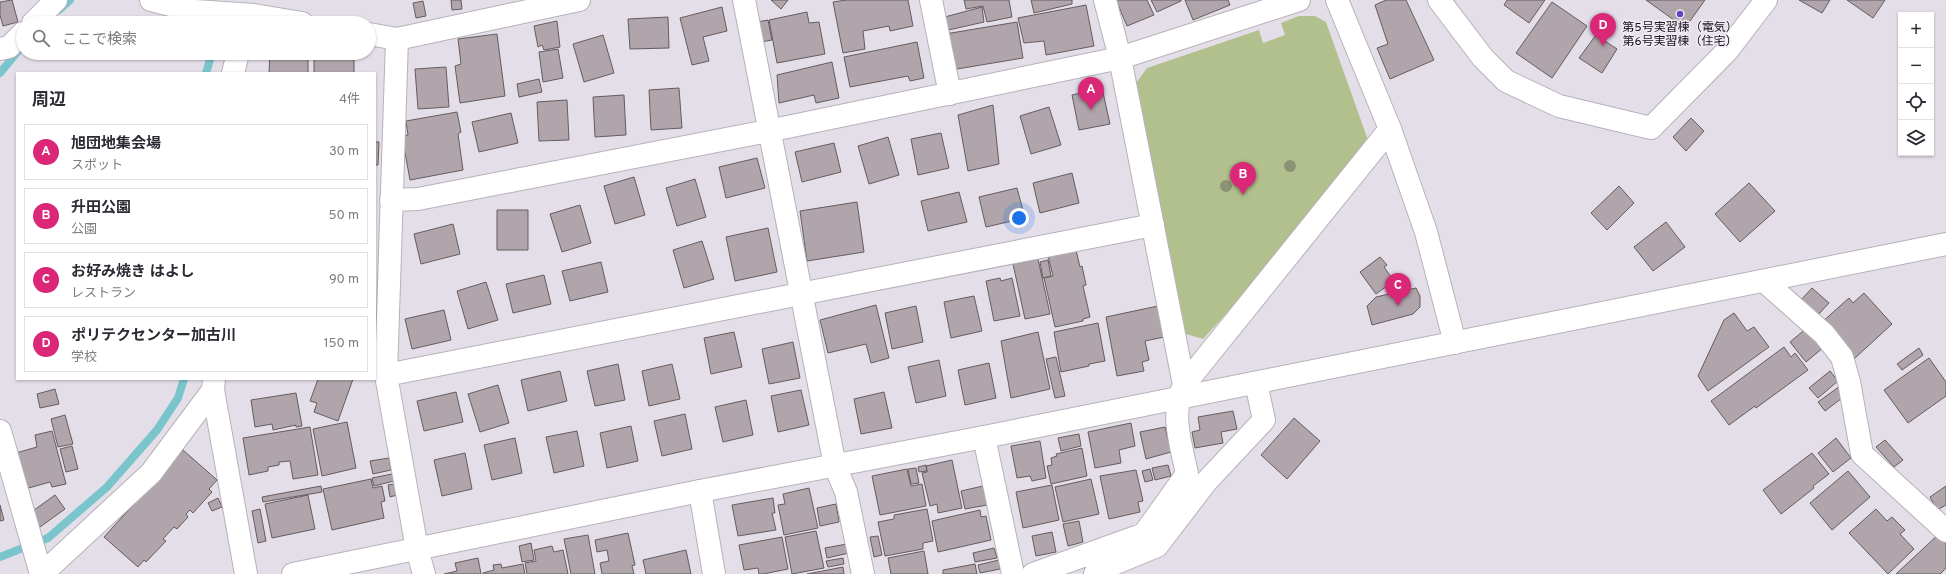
<!DOCTYPE html>
<html lang="ja">
<meta charset="utf-8">
<style>
:root{--surface:#fff;--page:#f2f2f3;--text:#2b2b33;--muted:#7c7c81;--line:#e1e1e2;--accent:#db2777}
body{margin:0;font-family:Overpass,"Noto Sans JP",sans-serif;background:var(--page);color:var(--text)}
.controls{position:absolute;right:12px;top:12px;display:grid;overflow:hidden;border-radius:0px;box-shadow:0 1px 3px #0004}
.controls button{width:36px;height:36px;display:grid;place-items:center;padding:0;border:0;border-bottom:1px solid var(--line);background:var(--surface);color:var(--text);font:20px sans-serif}
.you{position:absolute;left:1019px;top:218px;width:14px;height:14px;margin:-10px;border:3px solid #fff;border-radius:50%;background:#1a73e8;box-shadow:0 0 0 6px #1a73e833}
.badge{display:grid;place-items:center;width:26px;height:26px;border-radius:50%;background:var(--accent);color:#fff;font-size:13px;font-weight:700}
.pin{position:absolute;translate:-50% -33px;filter:drop-shadow(0 1px 2px #0008)}
.pin::after{content:'';position:absolute;top:21px;width:14px;height:12px;background:inherit;clip-path:polygon(0 0,100% 0,50% 100%)}
.list{margin:0;padding:0;list-style:none}
h2{display:flex;justify-content:space-between;align-items:center;height:52px;margin:0;padding:0 16px;font-size:17px}
h2 small{font-size:13px;font-weight:400;color:var(--muted)}
.list li{display:grid;grid-template-columns:26px 1fr auto;gap:12px;align-items:center;box-sizing:border-box;height:56px;margin:0 8px 8px;padding:0 8px;border:1px solid var(--line);border-radius:0px}
.list b{display:block;font-size:15px;white-space:nowrap}
.list p{margin:0;font-size:13px;white-space:nowrap;color:var(--muted)}
.list em{font-size:13px;font-style:normal;color:var(--muted)}
.icon{flex:none;width:22px;height:22px;fill:none;stroke:currentColor;stroke-width:2;stroke-linecap:round;stroke-linejoin:round}
.map{position:relative;flex:none;width:1946px;height:574px;overflow:hidden}
.search{position:absolute;background:var(--surface);box-shadow:0 1px 3px #0004;left:16px;top:16px;width:360px;height:44px;display:flex;align-items:center;gap:10px;box-sizing:border-box;padding:0 14px;border-radius:22px;color:var(--muted);font-size:15px}
.panel{position:absolute;background:var(--surface);box-shadow:0 1px 3px #0004;left:16px;top:72px;width:360px;height:308px;border-radius:0px}
.map>svg:first-child{display:block}
.green{fill:#b2c08e}
.lines{fill:none;stroke-linecap:round;stroke-linejoin:round}
.stream{stroke:#7ac5cc;stroke-width:8}
.building{fill:#b0a5aa;stroke:#655c60}
.minor-casing{stroke:#b7b1bb;stroke-width:24}
.tertiary-casing{stroke:#b7b1bb;stroke-width:24}
.minor{stroke:#fff;stroke-width:22}
.tertiary{stroke:#fff;stroke-width:22}
.tree{fill:#8e9376}
.poi-dot{fill:#5b47c0;stroke:#f1ebf5;stroke-width:1.5}
.labels{text-anchor:middle;dominant-baseline:central;stroke-width:3;stroke-linejoin:round;paint-order:stroke}
.poi-label{font-size:12px;fill:#171518;stroke:#f1ebf5}
</style>
<div class="map">
<svg width="1946" height="574" viewBox="0 0 1946 574">
<rect width="100%" height="100%" fill="#e4dee8"/>
<path class="green" d="M1299,16H1315L1326,22L1369,143L1287,247L1203,339L1186,334L1136,83L1147,68L1259,30L1263,43L1285,35L1281,23Z"/>
<g class="lines">
<path class="stream" d="M59,10L70,0
M0,73L19,50
M206,73L212,53
M0,557L48,538L107,487L157,430L178,398L184,379"/>
</g>
<path class="building" d="M12,0L18,22L3,26L0,15V2Z
M451,0H461L462,9L452,10Z
M771,0H788L781,9Z
M846,0H908L913,26L890,31L889,26L863,31L865,49L843,53L833,2Z
M964,0H1009L1012,17L987,22L983,6L966,9Z
M1031,0H1072V4L1034,13Z
M1116,0H1147L1154,15L1127,26Z
M1151,0H1181V1L1157,12Z
M1185,0H1228L1230,5L1193,20Z
M1386,0H1406L1434,60L1390,79L1377,48L1388,44L1375,5Z
M1507,0H1545L1529,23L1504,5Z
M1646,0H1705L1685,28Z
M1799,0H1830L1822,13Z
M1847,0H1885L1873,18Z
M423,1L426,16L416,18L413,3Z
M1552,2L1587,26L1552,78L1516,53Z
M1086,5L1094,46L1046,55L1044,41L1024,43L1018,18Z
M722,7L727,31L703,37L709,61L692,65L680,18Z
M982,7L984,22L944,31L941,18Z
M807,12L809,23L819,22L825,54L777,63L769,20Z
M668,17L669,48L630,49L628,19Z
M768,20L772,40L761,42L757,22Z
M557,21L560,47L544,50L542,45L538,47L534,26Z
M1017,22L1023,58L951,70L945,34Z
M497,34L505,96L460,103L455,66L461,64L458,39Z
M603,35L614,73L584,82L573,44Z
M1596,35L1617,49L1602,73L1579,58Z
M917,42L924,78L910,81L908,76L850,87L844,57Z
M558,49L563,78L543,82L539,52Z
M270,53H308V73H269Z
M314,53H354V73H314Z
M832,62L839,98L816,103L814,95L779,103L777,75Z
M446,67L449,107L418,109L415,69Z
M539,79L542,92L519,97L517,84Z
M679,88L682,128L651,130L649,90Z
M1102,88L1110,124L1079,130L1072,95Z
M624,95L626,135L595,137L593,97Z
M567,100L569,140L539,141L537,102Z
M993,105L999,164L968,171L958,115Z
M1049,107L1061,145L1031,154L1020,116Z
M457,112L461,132L458,134L463,170L410,180L402,136L408,135L406,121Z
M511,113L518,143L479,152L472,122Z
M1691,118L1704,131L1686,151L1673,137Z
M941,133L949,168L918,175L911,139Z
M888,137L899,175L869,184L858,146Z
M375,142H379L378,165H375Z
M834,143L841,172L802,182L795,152Z
M757,158L765,188L726,198L719,167Z
M1072,173L1079,203L1040,213L1033,183Z
M634,177L645,215L615,224L604,186Z
M695,179L706,217L677,226L666,188Z
M1749,183L1775,211L1740,242L1715,214Z
M1619,186L1634,203L1607,230L1591,213Z
M1017,188L1025,218L986,227L979,197Z
M959,192L967,222L928,231L921,201Z
M857,202L864,252L807,261L800,211Z
M580,205L591,243L562,252L550,214Z
M497,210H528V250H497Z
M1666,222L1685,247L1653,271L1634,247Z
M453,224L460,254L421,264L414,234Z
M768,228L777,272L735,281L726,237Z
M702,241L714,279L684,288L673,250Z
M1076,250L1080,267L1082,266L1086,285L1083,286L1090,317L1083,319V321L1055,327L1044,278L1053,276L1048,256Z
M1380,257L1387,265L1384,267L1394,281L1376,294L1360,272Z
M1038,259L1050,314L1025,319L1013,264Z
M1048,260L1051,276L1043,278L1040,262Z
M601,262L608,292L570,301L562,271Z
M544,275L551,304L513,313L506,284Z
M1000,278L1001,281L1012,278L1020,316L994,321L986,281Z
M486,282L498,320L468,329L457,291Z
M1416,288L1420,296V307L1413,314L1372,325L1367,306L1376,297Z
M1812,288L1829,303L1817,316L1800,301Z
M1864,293L1892,324L1854,359L1821,323L1849,298L1853,303Z
M974,296L982,331L951,338L944,302Z
M876,305L889,358L871,363L866,344L828,353L820,320Z
M916,306L923,342L892,349L885,313Z
M1158,306L1164,337L1145,341L1149,360L1142,362L1144,371L1117,376L1106,317Z
M444,310L451,340L412,349L405,319Z
M1734,313L1747,331L1754,327L1769,347L1708,391L1698,376L1724,320Z
M1098,323L1105,361L1089,364V366L1061,372L1054,332Z
M1808,327L1824,347L1806,362L1790,342Z
M734,332L742,367L711,374L704,338Z
M1038,332L1050,389L1011,398L1001,341Z
M793,342L800,378L769,384L762,349Z
M1784,347L1791,357L1795,353L1808,370L1756,408L1755,406L1729,425L1711,401Z
M1919,348L1923,355L1902,370L1897,364Z
M1056,357L1065,396L1055,398L1046,359Z
M1929,358L1946,382V396L1908,423L1884,390Z
M939,360L946,396L916,403L908,367Z
M989,363L996,398L965,405L958,370Z
M618,364L625,400L595,406L587,371Z
M672,364L680,399L649,406L642,371Z
M560,371L567,401L528,411L521,380Z
M1830,371L1838,381L1818,398L1809,388Z
M318,379H353L338,421L314,412L317,403L310,401Z
M498,385L509,423L480,432L468,394Z
M1840,386L1846,395L1825,411L1818,402Z
M55,389L59,404L40,408L37,394Z
M801,390L809,425L778,432L771,396Z
M456,392L463,422L424,431L417,401Z
M884,392L892,428L861,434L854,399Z
M296,393L302,426L296,427V425L273,430L272,424L255,427L251,400Z
M746,400L753,435L723,442L715,407Z
M1233,411L1237,429L1221,432L1223,443L1195,448L1192,432L1200,430L1198,417Z
M685,414L692,449L662,456L654,421Z
M65,415L73,444L58,447L51,419Z
M1294,418L1320,441L1287,479L1261,455Z
M347,422L356,468L322,476L313,429Z
M1131,423L1135,446L1119,450L1121,463L1095,468L1088,432Z
M631,426L638,461L607,468L600,433Z
M310,427L318,475L293,479L290,461L279,462V465L268,467V471L249,475L243,438Z
M1165,427L1171,452L1146,459L1140,432Z
M52,431L66,484L52,487L50,482L25,489L16,453L37,447L35,435Z
M577,431L584,466L554,473L546,437Z
M1079,434L1081,446L1061,451L1058,438Z
M515,438L522,473L492,480L484,445Z
M1836,438L1851,458L1833,472L1818,453Z
M1885,440L1903,460L1894,467L1876,447Z
M1040,441L1046,478L1032,481L1030,476L1017,478L1011,446Z
M72,446L78,469L66,472L60,449Z
M1082,448L1087,476L1051,484L1047,466L1052,465L1051,458L1057,456L1056,454Z
M183,450L217,480L209,489L212,492L193,513L190,510L186,514L188,517L177,529L174,527L163,539L166,541L146,562L144,560L138,567L104,537Z
M465,453L472,489L442,496L434,460Z
M1812,453L1829,474L1813,486L1814,488L1781,514L1763,490Z
M389,458L391,470L373,474L370,461Z
M952,460L962,508L938,513L937,504L930,506L922,473L927,472L926,466Z
M926,465L927,471L919,472L918,467Z
M1168,465L1171,476L1155,480L1152,468Z
M916,468L919,483L911,484L908,469Z
M907,469L911,486L922,484L926,506L880,515L872,476Z
M1150,469L1153,480L1145,482L1142,471Z
M1136,470L1143,501L1138,502L1140,512L1109,519L1100,476Z
M1848,471L1870,497L1832,530L1810,503Z
M392,474L394,481L374,486L372,478Z
M371,479L373,488L382,486L385,501L381,502L384,518L332,530L323,489Z
M1091,479L1099,514L1063,522L1055,487Z
M394,484L397,495L390,497L388,485Z
M1052,485L1059,520L1023,528L1016,492Z
M321,486L322,492L263,502L262,497Z
M983,486L987,505L965,509L961,491Z
M1946,486V505L1937,510L1930,497Z
M809,488L818,528L784,535L778,505L785,504L783,494Z
M55,495L65,509L40,527L30,513Z
M308,495L315,529L272,538L265,504Z
M218,498L222,507L212,511L208,503Z
M773,498L775,513H772L776,530L738,536L732,505Z
M836,504L839,522L820,526L817,508Z
M0,505L4,520L0,521Z
M260,509L266,541L258,543L252,511Z
M927,509L933,541L923,543V549L885,556L878,522L894,519V515Z
M1876,509L1887,521L1892,517L1905,530L1900,534L1914,549L1888,574L1849,533Z
M980,510L981,517L986,516L991,540L938,552L932,521Z
M1079,521L1083,542L1068,546L1063,524Z
M816,531L824,568L792,574L785,537Z
M1052,532L1056,552L1036,556L1032,536Z
M628,533L635,565L632,566L634,574H602L600,563L609,561L607,550L597,552L595,540Z
M1940,533L1946,540V568L1940,574H1896Z
M588,535L595,574H571L564,539Z
M878,536L882,555L874,557L870,537Z
M782,537L788,569L763,574H759L758,568L744,570L739,545Z
M531,543L534,560L522,562L519,546Z
M847,544L849,553L827,558L825,548Z
M552,546L554,552L563,550L568,574H527L525,563L536,561L534,550Z
M994,548L997,558L975,562L973,553Z
M686,550L691,574H646L643,560Z
M924,551L928,574H891L888,558Z
M478,558L481,574H444L457,571L455,563Z
M843,558L844,564L828,567L826,561Z
M999,560L1000,569L980,573L978,565Z
M501,564L502,568L523,564L525,574H483V573L494,570L493,565Z
M975,564L977,574H943V570Z
M843,567L844,574H807Z"/>
<g class="lines">
<defs>
<path id="minor" d="M151,0L195,11L254,15L302,23
M744,0L835,466L846,492L863,574
M931,0L950,94
M1439,0L1483,58L1506,81L1559,106L1651,128L1727,51L1766,0
M33,23L56,0
M369,34L397,39L579,0
M397,39L386,375L417,549L424,574
M0,49L9,47L23,33
M233,73L238,53
M391,200L418,199L768,131L1120,58L1299,0
M1764,281L1824,334L1842,357L1849,382L1862,454L1946,531
M386,375L1153,225
M1184,385L1390,129
M213,390L246,574
M0,431L41,574
M984,437L1013,574
M700,491L714,574
M42,574L151,473L213,390L214,379
M1033,574L1144,534L1187,474C1181,444 1170,414 1184,385L1120,58L1105,0
M1095,574L1109,566L1157,546L1206,482L1264,420L1256,383"/>
<path id="tertiary" d="M1337,0L1390,129L1426,232L1455,343
M293,574L700,491L984,437L1946,244"/>
</defs>
<use href="#minor" class="minor-casing"/>
<use href="#tertiary" class="tertiary-casing"/>
<use href="#minor" class="minor"/>
<use href="#tertiary" class="tertiary"/>
</g>
<g class="tree">
<circle cx="1290" cy="166" r="6"/>
<circle cx="1226" cy="186" r="6"/>
</g>
<circle class="poi-dot" cx="1680" cy="14" r="4"/>
<g class="labels">
<g class="poi-label">
<text x="1680" y="28">第5号実習棟（電気）<tspan x="1680" dy="14">第6号実習棟（住宅）</tspan></text>
</g>
</g>
</svg>
<div class="controls">
<button>+</button>
<button>−</button>
<button><svg class="icon" aria-label="locate" viewBox="0 0 24 24"><circle cx="12" cy="12" r="6"/><path d="M12 2v4M12 18v4M2 12h4M18 12h4"/></svg></button>
<button><svg class="icon" aria-label="layers" viewBox="0 0 24 24"><path d="M12 4l9 5-9 5-9-5zM3 14l9 5 9-5"/></svg></button>
</div>
<div class="you"></div>
<div class="pin badge" style="left:1091px;top:110px">A</div>
<div class="pin badge" style="left:1243px;top:195px">B</div>
<div class="pin badge" style="left:1398px;top:306px">C</div>
<div class="pin badge" style="left:1603px;top:46px">D</div>
<div class="search"><svg class="icon" aria-label="search" viewBox="0 0 24 24"><circle cx="10" cy="10" r="6"/><path d="M15 15l6 6"/></svg>ここで検索</div>
<section class="panel">
<h2>周辺<small>4件</small></h2>
<ul class="list">
<li><span class="badge">A</span><div><b>旭団地集会場</b><p>スポット</p></div><em>30 m</em></li>
<li><span class="badge">B</span><div><b>升田公園</b><p>公園</p></div><em>50 m</em></li>
<li><span class="badge">C</span><div><b>お好み焼き はよし</b><p>レストラン</p></div><em>90 m</em></li>
<li><span class="badge">D</span><div><b>ポリテクセンター加古川</b><p>学校</p></div><em>150 m</em></li>
</ul>
</section>
</div>
